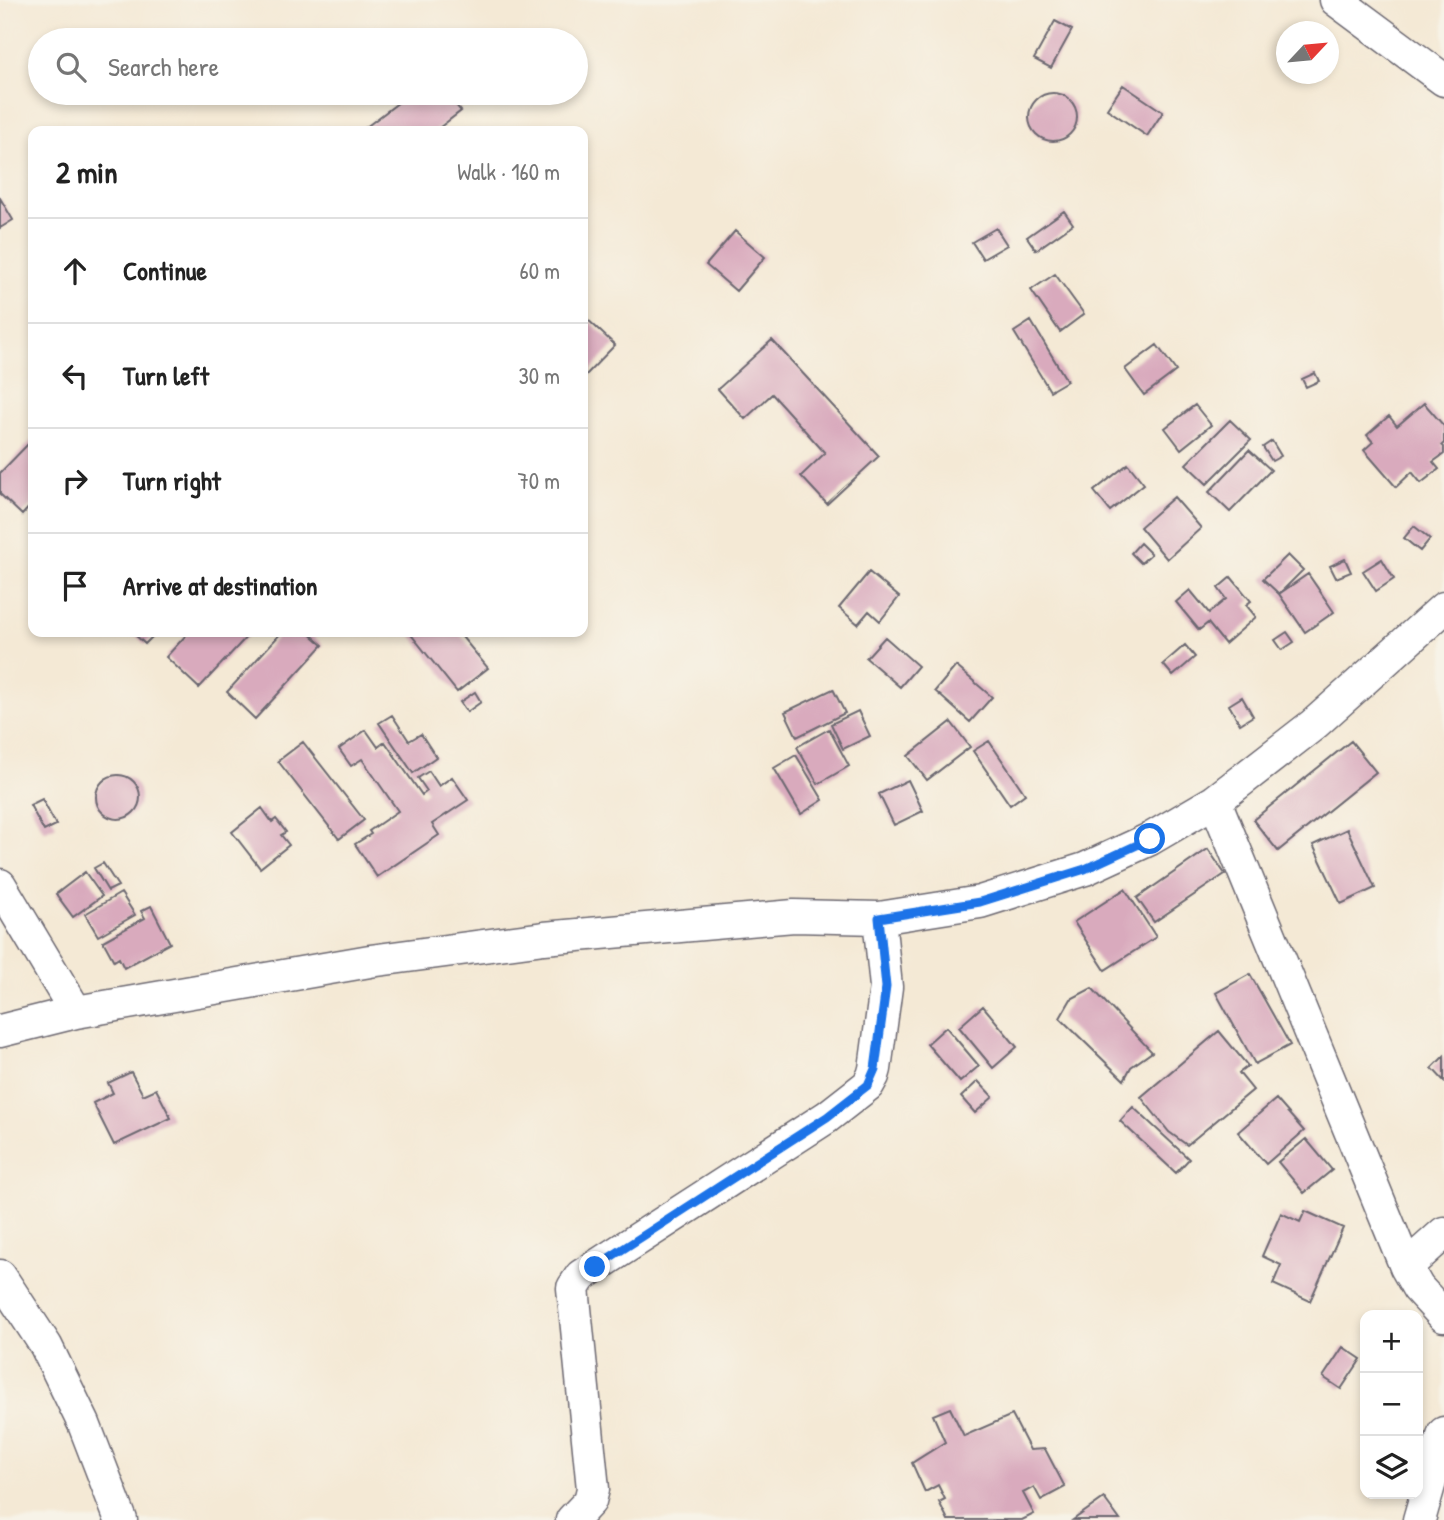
<!DOCTYPE html>
<meta charset="utf-8">
<style>
:root{--surface:#fff;--page:#f6f6f6;--text:#222;--muted:#767676;--line:#e0e0e0}
body{margin:0;font-family:"Patrick Hand",sans-serif;background:var(--page);color:var(--text)}
.controls{position:absolute;right:21px;bottom:21px;display:grid;overflow:hidden;border-radius:14px;box-shadow:0 4px 10px #0003}
.controls button{width:63px;height:63px;display:grid;place-items:center;padding:0;border:0;border-bottom:2px solid var(--line);background:var(--surface);color:var(--text);font:35px sans-serif}
.compass{position:absolute;left:1276px;top:21px;width:63px;height:63px;border-radius:50%;background:var(--surface);box-shadow:0 4px 10px #0003;rotate:64deg}
.stop{position:absolute;width:21px;height:21px;margin:-16px;border:5px solid #1a73e8;border-radius:50%;background:#fff}
.stop.end{background:#1a73e8;border-color:#fff;box-shadow:0 2px 7px #0008}
.list{margin:0;padding:0;list-style:none}
h2{display:flex;justify-content:space-between;align-items:center;height:91px;margin:0;padding:0 28px;font-size:30px}
h2 small{font-size:23px;font-weight:400;color:var(--muted)}
.list li{display:grid;grid-template-columns:46px 1fr auto;gap:21px;align-items:center;box-sizing:border-box;height:105px;padding:0 28px;border-top:2px solid var(--line)}
.list b{display:block;font-size:26px;white-space:nowrap}
.list em{font-size:23px;font-style:normal;color:var(--muted)}
.icon{flex:none;width:38px;height:38px;fill:none;stroke:currentColor;stroke-width:2;stroke-linecap:round;stroke-linejoin:round}
.map{position:relative;flex:none;width:1444px;height:1520px;overflow:hidden}
.search{position:absolute;background:var(--surface);box-shadow:0 4px 10px #0003;left:28px;top:28px;width:560px;height:77px;display:flex;align-items:center;gap:18px;box-sizing:border-box;padding:0 24px;border-radius:38px;color:var(--muted);font-size:26px}
.panel{position:absolute;background:var(--surface);box-shadow:0 4px 10px #0003;left:28px;top:126px;width:560px;height:511px;border-radius:14px}
.map>svg:first-child{display:block}
.building{fill:#d9aabd}
.lines{fill:none;stroke-linecap:round;stroke-linejoin:round}
.minor-casing{stroke:#6c6871;stroke-width:35}
.minor{stroke:#fff;stroke-width:32}
.route{stroke:#1a73e8;stroke-width:9}
</style>
<div class="map">
<svg width="1444" height="1520" viewBox="0 0 1444 1520">
<rect width="100%" height="100%" fill="#f7f3e8"/>
<filter id="ink" filterUnits="userSpaceOnUse"><feTurbulence type="fractalNoise" baseFrequency=".0143" numOctaves="2"/><feDisplacementMap in="SourceGraphic" scale="14" xChannelSelector="R" yChannelSelector="G"/><feConvolveMatrix kernelMatrix="1 2 1 2 8 2 1 2 1" color-interpolation-filters="sRGB"/></filter>
<filter id="wash" filterUnits="userSpaceOnUse"><feTurbulence type="fractalNoise" baseFrequency=".00686" numOctaves="4" result="noise"/><feDisplacementMap in="SourceGraphic" scale="28" xChannelSelector="R" yChannelSelector="G"/><feGaussianBlur stdDeviation="1.57" result="paint"/><feColorMatrix in="noise" values="0 0 0 0 0 0 0 0 0 0 0 0 0 0 0 0 0 1.4 0 .05"/><feComposite in="paint" operator="in"/></filter>
<g filter="url(#wash)">
<rect width="100%" height="100%" fill="#f4e9d5"/>
<g id="blocks">
<path class="building" d="M1055,21L1072,30L1051,68L1034,59Z
M1123,85L1163,112L1147,136L1107,109Z
M411,93H446L461,111L435,131H361Z
M1029 117a24 24 0 1 1 48 0a24 24 0 1 1-48 0Z
M0,198L13,220L0,228Z
M1064,211L1073,224L1036,250L1027,237Z
M996,228L1007,245L983,259L972,242Z
M735,231L765,257L736,291L706,265Z
M1055,274L1084,314L1060,332L1031,290Z
M585,317L615,345L583,378V319Z
M1031,321L1067,381L1050,391L1014,332Z
M772,340L879,456L827,504L801,476L825,453L772,394L745,419L718,389Z
M1157,345L1176,371L1144,395L1125,369Z
M1315,373L1319,381L1306,387L1302,379Z
M1424,403L1444,426V443L1442,445L1444,447V454L1433,462L1439,469L1421,483L1412,472L1396,487L1364,450L1373,442L1367,435L1389,416L1397,426Z
M1195,405L1211,425L1181,449L1165,428Z
M1230,420L1251,440L1207,484L1186,464Z
M33,439V503L22,515L0,494V473Z
M1272,441L1281,456L1272,461L1263,447Z
M1249,450L1271,470L1230,512L1209,492Z
M1128,464L1144,484L1110,511L1094,491Z
M1174,497L1201,528L1167,559L1140,527Z
M1414,526L1430,539L1420,551L1404,538Z
M1140,543L1151,554L1141,563L1131,553Z
M1288,555L1303,570L1279,594L1308,574L1334,612L1305,632L1279,594L1263,579Z
M1345,559L1351,572L1336,578L1330,566Z
M1382,559L1394,579L1376,591L1363,571Z
M869,572L899,597L880,621L869,611L858,624L839,608Z
M1231,577L1251,601L1246,605L1256,617L1225,644L1208,623L1199,630L1176,602L1190,590L1209,613L1226,599L1218,588Z
M132,632H157L145,644Z
M189,632H251L199,688L166,657Z
M282,632H308L323,645L255,719L227,692Z
M409,632H458L488,668L457,692Z
M1287,632L1294,642L1282,650L1275,640Z
M885,637L918,666L900,687L866,658Z
M1185,645L1195,657L1173,676L1163,664Z
M956,666L992,697L970,722L935,691Z
M833,689L845,713L797,737L785,712Z
M475,692L481,702L467,712L460,702Z
M1242,697L1253,716L1240,724L1229,705Z
M858,711L870,736L843,749L831,724Z
M392,715L409,741L421,734L436,757L413,773L379,723Z
M951,722L970,747L927,780L908,756Z
M829,729L849,766L818,784L797,747Z
M366,730L378,747L385,742L422,795L427,791L418,778L429,771L439,786L452,777L468,800L432,824L439,835L377,877L355,844L371,834L369,831L398,811L362,759L351,766L339,749Z
M989,741L1025,794L1010,805L973,751Z
M1351,741L1376,772L1278,851L1253,820Z
M303,742L364,820L339,839L278,761Z
M796,755L823,800L801,814L774,768Z
M96 797a22 22 0 1 1 44 0a22 22 0 1 1-44 0Z
M908,780L923,811L894,825L879,794Z
M42,799L56,825L44,831L30,805Z
M262,808L272,822L276,819L286,832L281,835L289,845L260,868L232,832Z
M1347,829L1375,888L1341,904L1313,845Z
M1208,849L1225,874L1154,922L1137,898Z
M103,863L118,886L108,891L94,868Z
M85,872L102,896L73,917L56,894Z
M1125,889L1156,937L1105,970L1074,922Z
M121,893L135,915L98,936L85,914Z
M151,906L170,943L124,968L119,958L114,961L103,941L145,918L141,911Z
M1250,974L1290,1045L1255,1064L1216,993Z
M1092,988L1152,1052L1131,1067L1124,1080L1060,1018L1071,999Z
M983,1006L1017,1047L993,1068L959,1027Z
M946,1027L979,1066L960,1082L927,1044Z
M1219,1031L1248,1066L1239,1073L1253,1090L1187,1145L1169,1132L1141,1097Z
M1444,1056V1081L1432,1068Z
M131,1072L143,1095L156,1089L171,1118L114,1145L93,1103L113,1093L108,1083Z
M978,1081L993,1097L975,1113L961,1097Z
M1276,1099L1304,1131L1266,1164L1238,1132Z
M1133,1107L1189,1159L1176,1173L1120,1121Z
M1306,1139L1332,1170L1304,1193L1278,1162Z
M1305,1211L1343,1228L1310,1301L1273,1284L1281,1265L1262,1256L1281,1213L1300,1222Z
M1343,1347L1361,1359L1341,1389L1323,1377Z
M950,1408L964,1436L1012,1415L1030,1450L1045,1449L1065,1487L1041,1500L1034,1487L1023,1493L1034,1514L1022,1520H948L939,1502L945,1499L938,1485L925,1492L912,1463L945,1442L933,1415Z
M1104,1498L1120,1520H1073Z"/>
</g>
</g>
<g filter="url(#ink)">
<use href="#blocks" fill-opacity="0" stroke="#6c6871" stroke-width="2"/>
<g class="lines">
<defs>
<path id="minor" d="M1336,0L1444,80
M1215,801L1406,1267L1418,1288L1444,1316
M0,885L76,1012
M0,1031L76,1012L370,961L544,938L794,916L879,918L980,902L1085,869L1150,839L1215,801L1313,725L1444,608
M1406,1267L1444,1233
M0,1276L46,1346L84,1424L121,1520
M572,1520L590,1501L593,1489L573,1288L581,1276L827,1117L868,1085L873,1076L875,1069L886,987L879,918
M1419,1520L1444,1433"/>
</defs>
<use href="#minor" class="minor-casing"/>
<use href="#minor" class="minor"/>
</g>
</g>
<g class="lines" filter="url(#ink)">
<path class="route" d="M595,1267L827,1117L868,1085L875,1069L886,987L879,918L980,902L1085,869L1150,839"/>
</g>
</svg>
<div class="controls">
<button>+</button>
<button>−</button>
<button><svg class="icon" aria-label="layers" viewBox="0 0 24 24"><path d="M12 4l9 5-9 5-9-5zM3 14l9 5 9-5"/></svg></button>
</div>
<svg class="compass" viewBox="-18 -18 36 36"><path d="M0-13l5 13h-10z" fill="#e53935"/><path d="M0 13l5-13h-10z" fill="#767676"/></svg>
<div class="stop" style="left:1150px;top:839px"></div>
<div class="stop end" style="left:595px;top:1267px"></div>
<div class="search"><svg class="icon" aria-label="search" viewBox="0 0 24 24"><circle cx="10" cy="10" r="6"/><path d="M15 15l6 6"/></svg>Search here</div>
<section class="panel">
<h2>2 min<small>Walk · 160 m</small></h2>
<ul class="list">
<li><svg class="icon" aria-label="ahead" viewBox="0 0 24 24"><path d="M12 20V5M6 11l6-6 6 6"/></svg><div><b>Continue</b></div><em>60 m</em></li>
<li><svg class="icon" aria-label="left" viewBox="0 0 24 24"><path d="M17 20v-9H6M10 6l-5 5 5 5"/></svg><div><b>Turn left</b></div><em>30 m</em></li>
<li><svg class="icon" aria-label="right" viewBox="0 0 24 24"><path d="M7 20v-9h11M14 6l5 5-5 5"/></svg><div><b>Turn right</b></div><em>70 m</em></li>
<li><svg class="icon" aria-label="arrive" viewBox="0 0 24 24"><path d="M6 21V4h12l-3 4 3 4H6"/></svg><div><b>Arrive at destination</b></div></li>
</ul>
</section>
</div>
